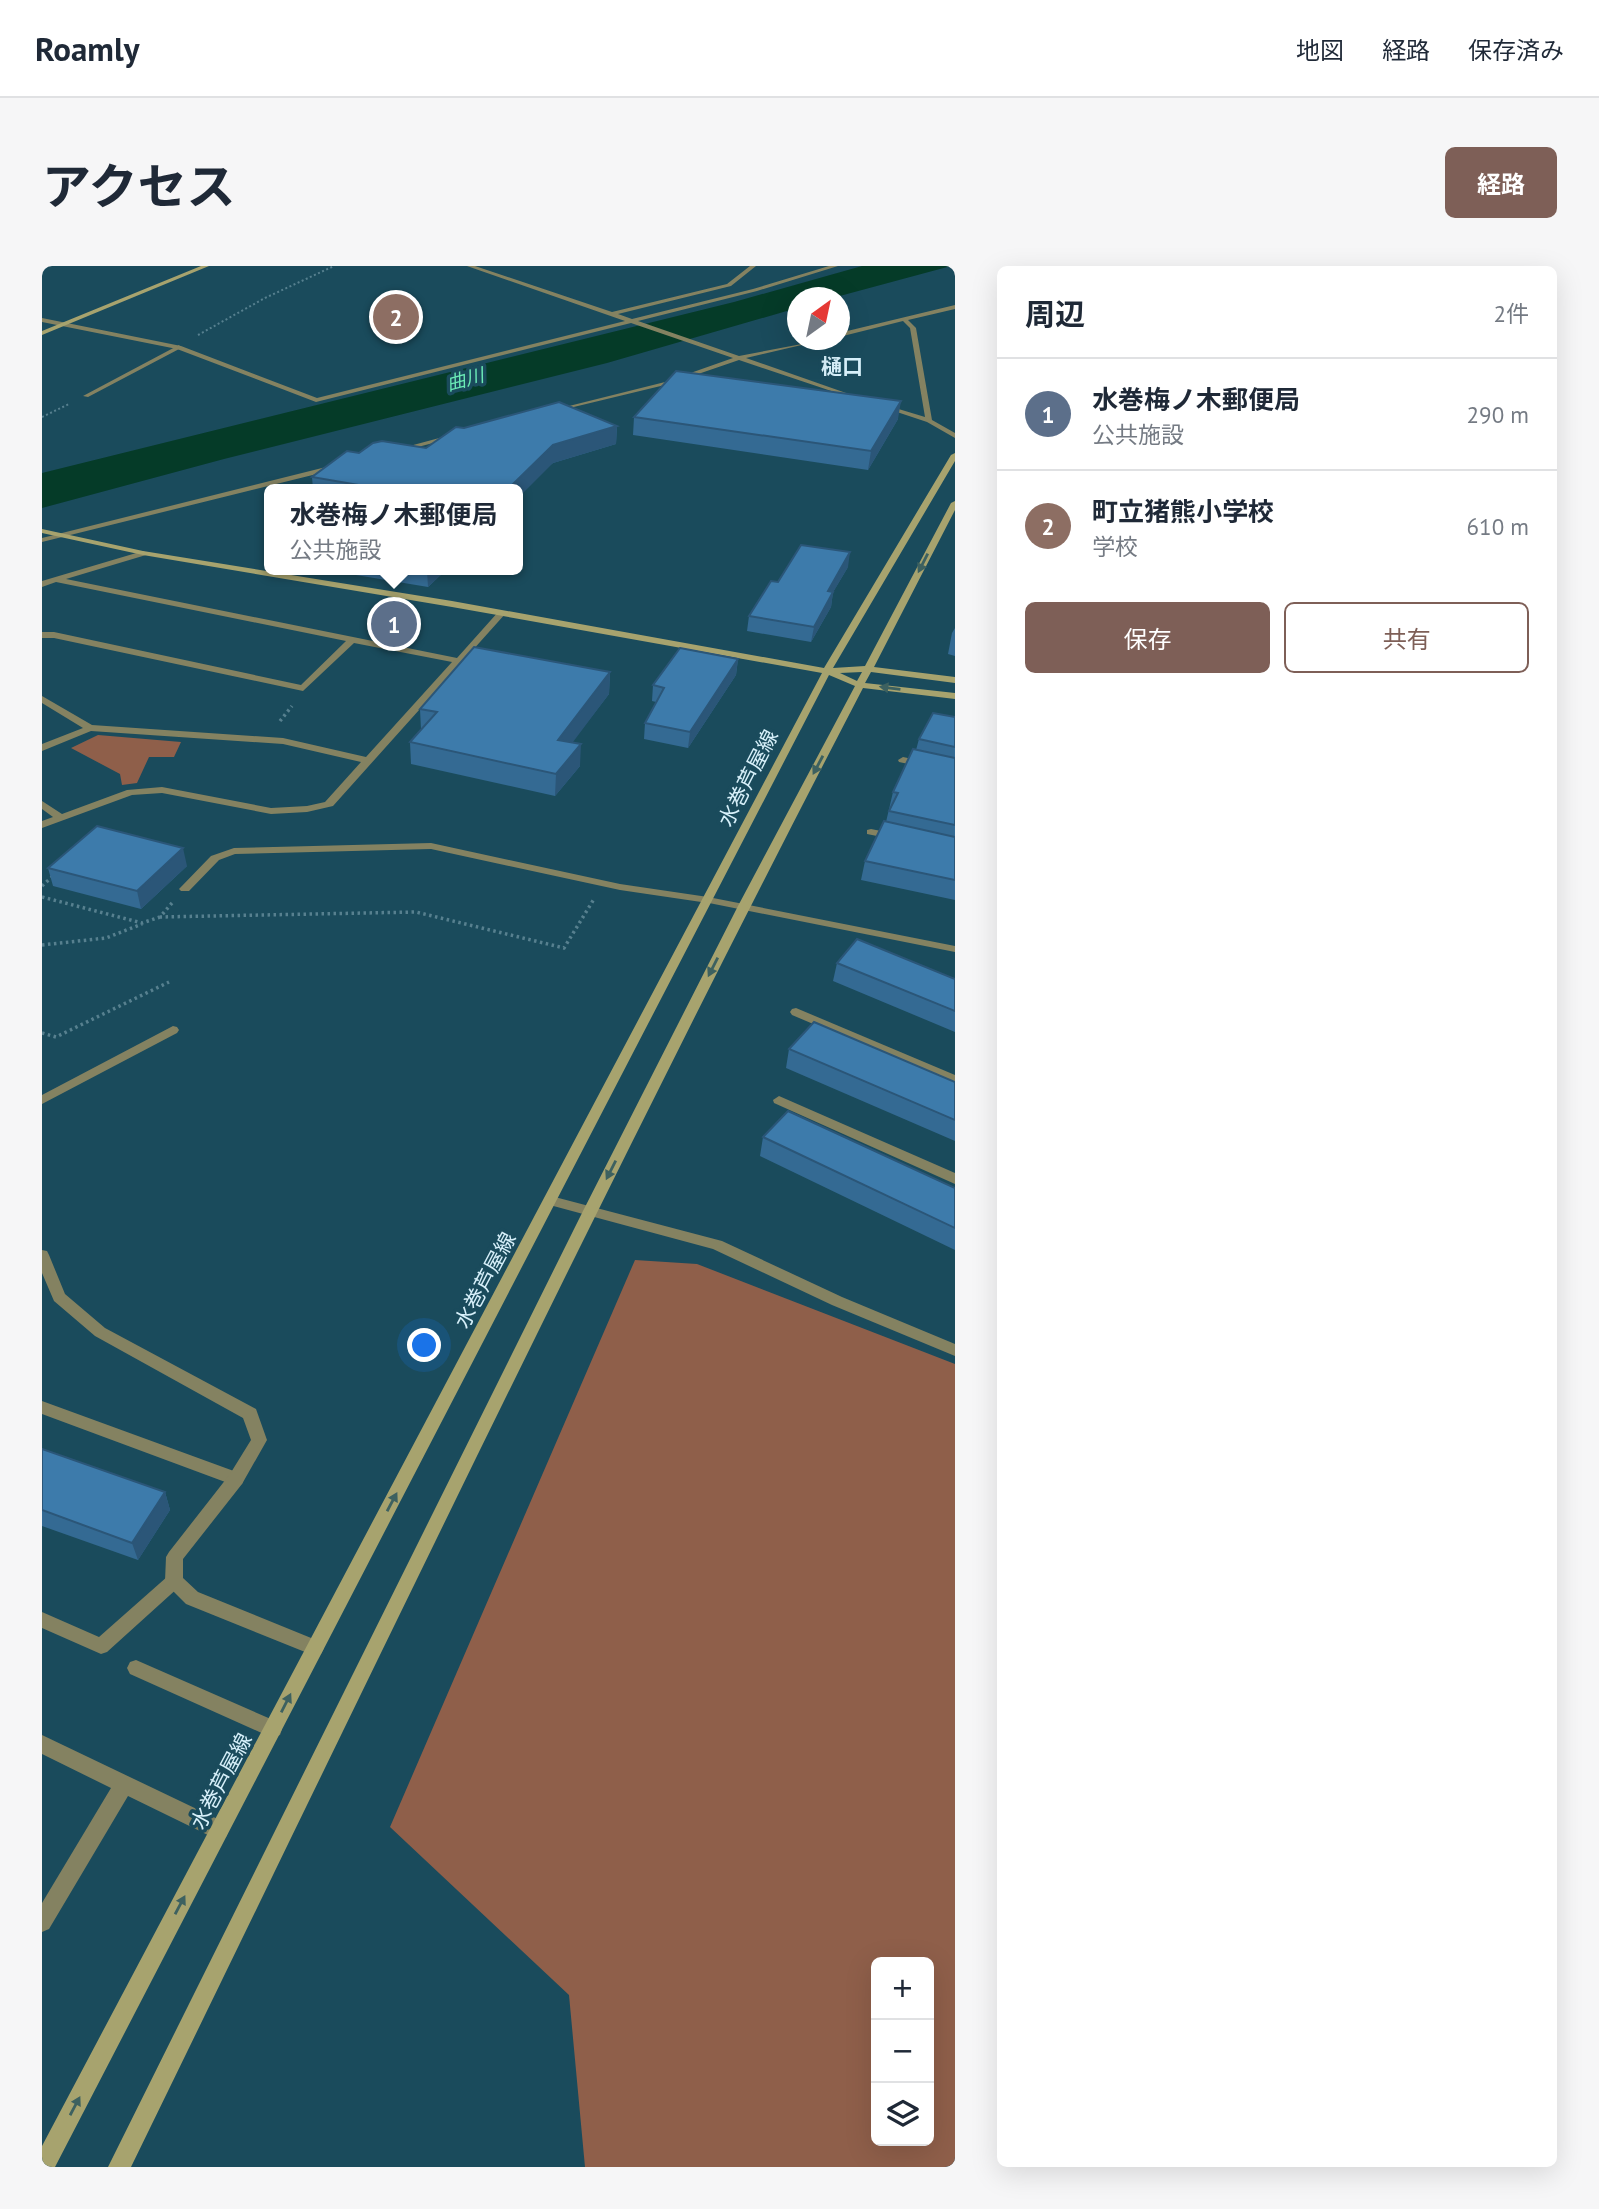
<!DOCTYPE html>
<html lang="ja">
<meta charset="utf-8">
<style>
:root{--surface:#fff;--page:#f6f6f7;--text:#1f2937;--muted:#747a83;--line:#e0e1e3;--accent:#7e5f57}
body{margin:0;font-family:"PT Sans","Noto Sans JP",sans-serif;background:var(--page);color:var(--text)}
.controls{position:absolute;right:21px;bottom:21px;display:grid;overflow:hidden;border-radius:10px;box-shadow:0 7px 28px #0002}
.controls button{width:63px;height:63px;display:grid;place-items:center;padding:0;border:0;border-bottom:2px solid var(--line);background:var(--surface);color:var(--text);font:35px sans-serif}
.compass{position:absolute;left:745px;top:21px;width:63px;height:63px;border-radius:50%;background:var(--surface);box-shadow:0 7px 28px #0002;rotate:33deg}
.you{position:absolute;left:383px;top:1080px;width:24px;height:24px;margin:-18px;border:5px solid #fff;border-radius:50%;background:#1a73e8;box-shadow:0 0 0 10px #1a73e833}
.badge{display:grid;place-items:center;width:46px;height:46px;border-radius:50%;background:var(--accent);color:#fff;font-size:23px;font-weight:700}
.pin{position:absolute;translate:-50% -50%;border:4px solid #fff;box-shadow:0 2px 7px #0006}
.popup{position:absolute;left:222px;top:218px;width:259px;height:91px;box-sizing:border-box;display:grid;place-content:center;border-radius:10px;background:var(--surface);filter:drop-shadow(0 2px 5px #0005);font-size:23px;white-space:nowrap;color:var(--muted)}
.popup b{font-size:26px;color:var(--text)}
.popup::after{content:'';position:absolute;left:50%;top:100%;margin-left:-14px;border:14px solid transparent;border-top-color:var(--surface)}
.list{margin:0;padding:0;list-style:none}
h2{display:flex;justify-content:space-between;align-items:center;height:91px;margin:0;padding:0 28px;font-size:30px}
h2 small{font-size:23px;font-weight:400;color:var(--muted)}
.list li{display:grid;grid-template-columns:46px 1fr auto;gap:21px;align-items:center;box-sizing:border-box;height:112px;padding:0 28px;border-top:2px solid var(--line)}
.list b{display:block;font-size:26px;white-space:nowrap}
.list p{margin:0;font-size:23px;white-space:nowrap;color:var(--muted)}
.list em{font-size:23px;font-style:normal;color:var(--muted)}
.actions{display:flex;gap:14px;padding:21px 28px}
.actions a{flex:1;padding:16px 0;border:2px solid var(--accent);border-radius:10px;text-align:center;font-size:24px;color:var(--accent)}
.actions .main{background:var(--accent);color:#fff}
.icon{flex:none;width:38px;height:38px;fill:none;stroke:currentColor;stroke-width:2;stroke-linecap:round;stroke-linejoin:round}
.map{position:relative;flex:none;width:913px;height:1901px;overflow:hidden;border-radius:10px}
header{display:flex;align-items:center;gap:42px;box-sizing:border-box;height:98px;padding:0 35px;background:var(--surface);border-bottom:2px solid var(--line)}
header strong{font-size:33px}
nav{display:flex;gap:38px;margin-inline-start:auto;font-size:24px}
.intro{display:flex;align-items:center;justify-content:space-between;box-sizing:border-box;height:168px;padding:0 42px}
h1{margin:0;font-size:49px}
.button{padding:18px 32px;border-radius:10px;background:var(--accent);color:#fff;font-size:24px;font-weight:700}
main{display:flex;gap:42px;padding:0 42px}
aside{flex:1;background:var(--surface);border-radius:10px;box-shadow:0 7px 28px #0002}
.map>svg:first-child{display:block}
.green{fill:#8f5f4a;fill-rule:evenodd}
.water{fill:#053b28}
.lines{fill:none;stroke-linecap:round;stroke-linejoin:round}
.path-far1{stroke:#57808f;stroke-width:2;stroke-dasharray:2 2.5;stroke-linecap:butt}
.path{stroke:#57808f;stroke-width:3.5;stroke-dasharray:2.5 3.5;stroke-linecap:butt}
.lane{fill:#848261;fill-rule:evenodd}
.street{fill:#848261;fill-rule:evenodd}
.secondary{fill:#a7a36e;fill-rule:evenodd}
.wall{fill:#346a93}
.shaded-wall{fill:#2b5678}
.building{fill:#3d7bab;stroke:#2b5678;stroke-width:2}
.oneway{fill:#3d6160}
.labels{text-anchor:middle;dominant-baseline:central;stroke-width:7;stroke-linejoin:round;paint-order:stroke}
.far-water-label{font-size:19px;font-style:italic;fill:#6beab6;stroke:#1a4b5c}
.far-quarter-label{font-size:21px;font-weight:bold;fill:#d7f0fa;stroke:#1a4b5c}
.street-label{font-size:21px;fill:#d7f0fa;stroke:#1a4b5c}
</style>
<header>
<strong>Roamly</strong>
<nav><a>地図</a><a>経路</a><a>保存済み</a></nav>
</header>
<div class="intro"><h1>アクセス</h1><a class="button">経路</a></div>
<main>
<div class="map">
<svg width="913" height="1901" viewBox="0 0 913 1901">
<rect width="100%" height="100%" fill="#1a4b5c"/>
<path class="green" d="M56,469L139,476L132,491H107L95,517L80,519L78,508L29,482Z
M593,994L655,998L913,1098V1901H543L527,1729L348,1561ZM834,1696H887V1875H834Z"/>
<path class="water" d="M820,0H909L794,31L755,32V42L565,97L182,193L0,242V207L692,36Z"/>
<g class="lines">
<path class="path-far1" d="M156,69L223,32L292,0
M0,151L27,138"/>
<path class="path" d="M238,455L250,440
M0,620L12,609
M0,631L100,657L118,651
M130,637L118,651L374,646L522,682L552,633
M0,679L64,672L100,658
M0,767L14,771L127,716"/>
<path class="lane" d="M137,79L139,82L46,131L41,130Z
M861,491L913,502V508L857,496L856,494Z
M829,563L859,569L860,571L855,574L825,568V564Z
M389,577L578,618L666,631L672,634L666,637L578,624L389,583L193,588L177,594L147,625H139L137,623L169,590L192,582Z
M754,742L913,809V818L750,749L748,746L750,743Z
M737,830L913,907V918L732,837L731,834Z
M0,1135L200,1208L202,1213L200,1218L194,1220L0,1148Z
M132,1307L138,1310L141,1315L138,1320L65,1386L59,1388L0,1362V1346L57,1371L126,1310Z
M94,1394L238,1457L240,1463L238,1469L231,1472L224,1469L88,1408L85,1402L88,1396Z
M0,1469L184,1557L187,1564L184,1571L177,1574L170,1571L86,1530L7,1663L0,1666V1637L69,1522L0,1488Z"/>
<path class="street" d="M425,0H433L570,46L685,18L708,0H714L689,20L576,48L590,53L711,23L787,0H796L715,25L596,55L697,90L781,74L704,92L824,134L819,135L697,94L627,118L511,146V144L623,116L691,92L589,57L274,136L135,83L0,56V52L139,80L275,132L583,55Z
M913,39V43L866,54L874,62L890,154L913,167V172L885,156L837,140L840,138L883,151L868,62L861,55L797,71V67Z
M412,168L414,171L353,187L349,185Z
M300,197H303V201L0,276V272Z
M101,285L105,287L104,289L24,313L415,392L457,345L464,347L291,540L265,546L229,548L120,527L90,529L0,562V555L11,551L0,543V535L20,548L85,524L120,521L229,542L265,540L283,536L319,496L241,478L49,465L0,485V478L41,462L0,437V430L50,459L241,472L324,491L410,396L312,377L261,425L12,372H0V366H12L259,419L304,375L14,316L0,321V315Z
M666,631L913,680V686L662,636L660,634Z
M131,760L135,761L137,764L135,767L0,838V829Z
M509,930L680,975L800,1031L913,1078V1090L790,1039L671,983L504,938L502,935L504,932Z
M0,984L5,985L7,989L23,1028L63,1062L214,1143L225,1174L200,1218L141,1293V1312L156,1326L279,1376L282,1382L279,1388L273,1390L144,1338L126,1320L123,1315L124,1291L127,1286L188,1208L209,1174L201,1152L53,1070L12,1035L0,1007Z"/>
<path class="secondary" d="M159,0H167L0,69V65Z
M913,187V195L791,402L823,400L909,237L913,235V244L832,401L913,411V417L829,406L823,417L913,427V433L821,422C567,910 330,1407 89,1901H66L541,945L696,640L813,420L787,409L13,1901H0V1880L780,407L410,341L101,289L0,267V263L101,285L410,335L782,402L909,189ZM820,406L815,415L798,407Z"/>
</g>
<path class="wall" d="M592,151L856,153L826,204L591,169Z
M575,160L574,178L511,197L476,223H271L270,211L384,182L422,162Z
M806,301L791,326L789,341L769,376L705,365L707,350Z
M284,304H404L386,321Z
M913,362V390L906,388L910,367Z
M696,393L694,409L646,482L602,473L603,457L614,436L610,435L611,419Z
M568,406L567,428L530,476L538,500L513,530L369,498L368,476L379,464L378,443Z
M913,451V634L819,614L823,595L844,556L851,526L874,484L877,473Z
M145,600L99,643L11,620L6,602Z
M795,697L913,713V766L791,715Z
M747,783L913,816V875L744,802Z
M721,871L913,922V984L718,890Z
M0,1183L123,1226L128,1244L96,1294L0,1260Z"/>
<path class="shaded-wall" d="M859,135L856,153L826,204L829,185Z
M575,160L574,178L511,197L476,232V223H466L511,179Z
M808,286L806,301L783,340L786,325Z
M385,304H404L386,321Z
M791,326L789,341L769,376L772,361Z
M696,393L694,409L646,482L648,466Z
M568,406L567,428L516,496V474Z
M539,478L538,500L513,530L514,508Z
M141,582L145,600L99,643L95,625Z
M123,1226L128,1244L96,1294L90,1277Z"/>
<path class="building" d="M634,105L859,135L829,185L592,151Z
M517,136L575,160L511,179L466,223H319L322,220L270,211L305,185L317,187L331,177L340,175L384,182L414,161L422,162Z
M759,279L808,286L786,325L791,326L772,361L707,350L729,315L736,316Z
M432,381L568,406L516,474L539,478L514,508L368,476L395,446L378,443Z
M638,382L696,393L648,466L603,457L622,422L611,419Z
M891,447L913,451V481L877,473Z
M871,483L913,492V559L847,545L856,527L851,526Z
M842,555L913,571V614L823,595Z
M55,560L141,582L95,625L6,602Z
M815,673L913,713V745L795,697Z
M772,756L913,816V854L747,783Z
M746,845L913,922V962L721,871Z
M0,1183L123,1226L90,1277L0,1244Z"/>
<defs><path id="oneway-solid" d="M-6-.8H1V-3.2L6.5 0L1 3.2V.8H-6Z" transform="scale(1.75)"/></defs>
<g class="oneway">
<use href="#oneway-solid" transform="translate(881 297) rotate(117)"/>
<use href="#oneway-solid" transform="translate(848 422) rotate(-173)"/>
<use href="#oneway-solid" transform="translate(776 499) rotate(118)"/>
<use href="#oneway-solid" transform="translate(671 701) rotate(117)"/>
<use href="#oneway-solid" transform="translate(569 904) rotate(117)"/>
<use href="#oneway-solid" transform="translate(350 1236) rotate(-62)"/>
<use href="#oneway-solid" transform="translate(244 1437) rotate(-63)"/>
<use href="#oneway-solid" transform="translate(138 1639) rotate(-62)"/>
<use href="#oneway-solid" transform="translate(33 1840) rotate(-62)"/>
</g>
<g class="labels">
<g class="far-water-label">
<text transform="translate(423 113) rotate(-15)">曲川</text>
</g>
<g class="far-quarter-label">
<text x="800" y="100">樋口</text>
</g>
<g class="street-label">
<text transform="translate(706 512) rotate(-63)">水巻芦屋線</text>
<text transform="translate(443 1014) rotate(-62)">水巻芦屋線</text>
<text transform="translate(179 1515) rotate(-62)">水巻芦屋線</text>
</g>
</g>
</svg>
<div class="controls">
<button>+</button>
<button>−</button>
<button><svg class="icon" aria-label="layers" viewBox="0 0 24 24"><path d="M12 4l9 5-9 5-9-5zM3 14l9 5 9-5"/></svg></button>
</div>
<svg class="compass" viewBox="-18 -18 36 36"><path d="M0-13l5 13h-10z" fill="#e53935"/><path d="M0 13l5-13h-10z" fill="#747a83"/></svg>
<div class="you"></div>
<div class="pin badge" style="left:352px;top:358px;background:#5c6f8a">1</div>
<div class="popup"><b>水巻梅ノ木郵便局</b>公共施設</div>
<div class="pin badge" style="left:354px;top:51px;background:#8d6e63">2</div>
</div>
<aside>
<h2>周辺<small>2件</small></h2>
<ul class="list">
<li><span class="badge" style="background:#5c6f8a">1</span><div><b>水巻梅ノ木郵便局</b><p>公共施設</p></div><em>290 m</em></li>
<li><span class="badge" style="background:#8d6e63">2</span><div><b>町立猪熊小学校</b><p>学校</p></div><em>610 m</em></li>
</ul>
<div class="actions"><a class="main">保存</a><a>共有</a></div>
</aside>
</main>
